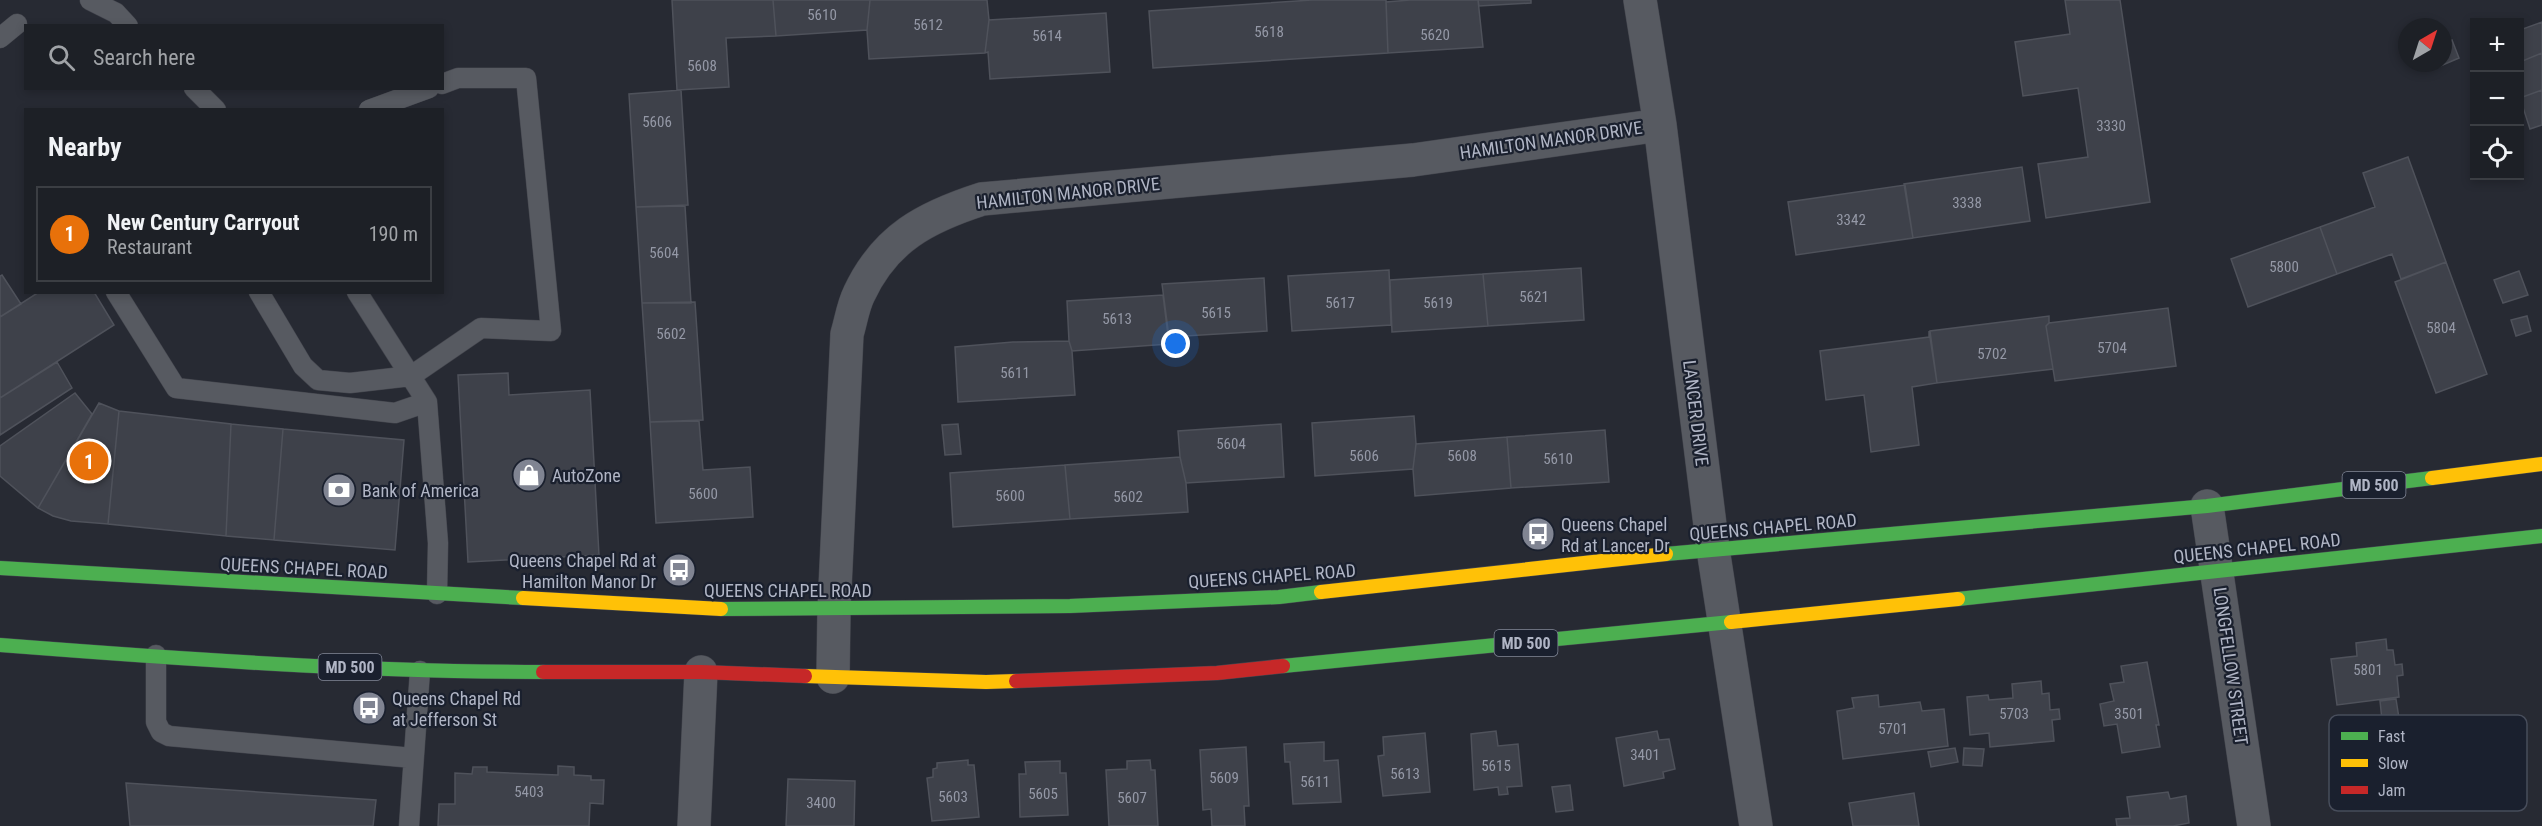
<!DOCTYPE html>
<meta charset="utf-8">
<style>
:root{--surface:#1d2026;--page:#25282e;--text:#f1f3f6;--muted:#a0a3a7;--line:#3b3e43;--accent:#0b8043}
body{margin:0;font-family:"Roboto Condensed",sans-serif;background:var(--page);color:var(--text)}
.controls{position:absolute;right:18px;top:18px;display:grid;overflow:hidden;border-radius:0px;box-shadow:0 3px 9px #0003}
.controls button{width:54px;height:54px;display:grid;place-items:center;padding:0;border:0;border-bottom:2px solid var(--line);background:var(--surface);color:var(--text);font:30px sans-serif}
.compass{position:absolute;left:2398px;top:18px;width:54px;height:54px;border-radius:50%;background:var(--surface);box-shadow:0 3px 9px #0003;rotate:39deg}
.you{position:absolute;left:1176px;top:344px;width:21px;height:21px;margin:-15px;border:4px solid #fff;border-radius:50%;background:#1a73e8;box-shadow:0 0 0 9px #1a73e833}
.badge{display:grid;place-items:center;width:39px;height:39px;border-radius:50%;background:var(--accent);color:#fff;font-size:20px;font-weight:700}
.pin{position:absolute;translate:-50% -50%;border:3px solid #fff;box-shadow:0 2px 6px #0006}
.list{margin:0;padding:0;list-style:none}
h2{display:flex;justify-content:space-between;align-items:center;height:78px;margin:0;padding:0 24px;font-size:26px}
h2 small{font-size:20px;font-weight:400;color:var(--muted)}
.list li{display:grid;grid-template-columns:39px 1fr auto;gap:18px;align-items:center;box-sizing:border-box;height:96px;margin:0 12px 12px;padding:0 12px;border:2px solid var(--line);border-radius:0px}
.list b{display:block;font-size:22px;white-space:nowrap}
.list p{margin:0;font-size:20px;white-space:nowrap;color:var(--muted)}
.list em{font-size:20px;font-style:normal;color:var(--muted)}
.icon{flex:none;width:33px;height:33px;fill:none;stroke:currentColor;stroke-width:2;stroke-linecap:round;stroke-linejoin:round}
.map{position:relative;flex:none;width:2542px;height:826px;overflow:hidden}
.search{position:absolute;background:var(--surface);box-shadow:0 3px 9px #0003;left:24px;top:24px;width:420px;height:66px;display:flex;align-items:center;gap:15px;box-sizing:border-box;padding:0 21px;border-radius:0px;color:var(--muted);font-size:22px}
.panel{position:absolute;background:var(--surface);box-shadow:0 3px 9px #0003;left:24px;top:108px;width:420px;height:186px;border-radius:0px}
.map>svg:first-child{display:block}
.building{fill:#3e414a;stroke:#4f525b;stroke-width:1.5}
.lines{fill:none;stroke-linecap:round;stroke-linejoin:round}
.lane-casing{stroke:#43454d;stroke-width:21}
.street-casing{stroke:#43454d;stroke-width:34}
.fast-casing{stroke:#444750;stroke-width:15}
.slow-casing{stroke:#444750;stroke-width:15}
.jam-casing{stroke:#444750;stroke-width:15}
.lane{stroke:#575a61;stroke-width:20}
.street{stroke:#575a61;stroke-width:33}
.fast{stroke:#4caf50;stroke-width:14}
.slow{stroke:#ffc107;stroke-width:14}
.jam{stroke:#c62828;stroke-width:14}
.labels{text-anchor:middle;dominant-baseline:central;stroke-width:4.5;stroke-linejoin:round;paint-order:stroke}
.number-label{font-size:15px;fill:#9498a6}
.shield{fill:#1a202e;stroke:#838898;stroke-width:1.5}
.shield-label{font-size:16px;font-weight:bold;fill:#b0b5c5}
.street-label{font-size:18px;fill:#b0b5c5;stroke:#1a202e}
.poi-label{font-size:18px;fill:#b0b5c5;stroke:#1a202e;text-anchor:start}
.key{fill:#1a202e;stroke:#474d5b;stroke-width:1.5}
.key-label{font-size:16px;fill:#b0b5c5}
</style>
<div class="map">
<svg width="2542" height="826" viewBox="0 0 2542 826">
<rect width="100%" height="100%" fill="#272a33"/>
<path class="building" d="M672,0H773L776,36L726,38L729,87L677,90Z
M773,0H870L867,30L776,36Z
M870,0H987L989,20L985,53L869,59L867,30Z
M1312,0H1386L1388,53L1153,68L1149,11Z
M1410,0H1478L1483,47L1388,53L1386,2Z
M1478,0H1531V3L1479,6Z
M2065,0H2120L2150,202L2046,218L2038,164L2088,157L2078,88L2023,96L2015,42L2070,34Z
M1106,13L1110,72L990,79L988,52L985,53L989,20Z
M2542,22V53L2520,62V30Z
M2452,40L2459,58L2431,70L2429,63H2443V44Z
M2542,53V90L2520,98V62Z
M681,90L688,205L636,207L629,94Z
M2542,90V125L2530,129L2520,98Z
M2408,157L2446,262L2401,279L2392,254L2337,274L2320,227L2375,207L2363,173Z
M2022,167L2030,221L1913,238L1904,184Z
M1905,185L1913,238L1796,255L1788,202Z
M685,206L691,303H642L636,207Z
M2320,227L2337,274L2248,307L2231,259Z
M2446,262L2487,374L2436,393L2395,282Z
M1581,268L1584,320L1488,326L1483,274Z
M1389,270L1391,325L1292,331L1288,276Z
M2519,271L2528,295L2503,303L2494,280Z
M1483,274L1488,326L1392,332L1390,280Z
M2,275L21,304L0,317V276Z
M1264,278L1267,331L1169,337L1162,284Z
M39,292H94L114,325L0,398V317Z
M1163,295L1169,344L1072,351L1069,341L1067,301Z
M695,302L703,420L650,422L642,303Z
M2168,308L2176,366L2055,381L2046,326L2049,323Z
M2049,316V323L2046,326L2053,369L1937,383L1930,331Z
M2527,316L2531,331L2516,336L2511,320Z
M1929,331L1937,383L1912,387L1919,445L1871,452L1864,395L1826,400L1820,351L1929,337Z
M1069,341L1072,351L1075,395L958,402L955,347L1013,342Z
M57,362L72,388L0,435V398Z
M508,373L509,395L590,390L599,555L468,562L458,375Z
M75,393L92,414L38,508L0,476V446Z
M99,403L119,411L108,524L71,521L53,516L38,508Z
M119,411L231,424L226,536L108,524Z
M1414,416L1416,444L1413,469L1315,476L1312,423Z
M699,421L703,470L750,467L753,517L656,523L650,422Z
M231,424L283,429L274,540L226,536Z
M958,424L961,454L945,455L942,425Z
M1281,424L1284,477L1186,483L1180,457L1178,431Z
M283,429L404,440L395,550L274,540Z
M1605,430L1609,482L1511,488L1507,437Z
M1507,437L1511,488L1415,496L1413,469L1416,444Z
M1180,457L1186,483L1188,512L1070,519L1065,465Z
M1065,465L1070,519L953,527L950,473Z
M2386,639L2387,650H2393L2395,665L2402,664L2403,675L2397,676L2399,697L2337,705L2331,659L2357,656L2356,643Z
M2147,662L2159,725H2156L2160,747L2122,753L2117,724L2104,726L2100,704L2114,701L2110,684L2124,682L2121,666Z
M2041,681L2042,694L2049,693L2050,710L2059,709L2060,719L2052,720L2054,741L1990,747L1989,733L1970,735L1967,697L1988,695L1989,700L2013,698L2012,684Z
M1878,695L1879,707L1920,702L1922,711L1944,709L1948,746L1843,759L1837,711L1854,708L1852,698Z
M2396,699L2399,718L2382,720L2380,701Z
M1496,731L1498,746L1518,744L1522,786L1507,787L1508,794L1499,795L1498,787L1474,790L1471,734Z
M1657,731L1659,740L1669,739L1675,769L1663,772L1664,778L1624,786L1616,738Z
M1425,733L1430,792L1383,796L1378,756L1384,755L1383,737Z
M1324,742V761L1338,760L1341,802L1293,804L1290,762H1285L1284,744Z
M1246,747L1249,806H1244L1245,826H1212L1211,809L1203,810L1200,750Z
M1955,748L1958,762L1931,767L1928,752Z
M1964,748L1984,749L1982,766L1963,765Z
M968,760V765H974L979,817L932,821L927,778L933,777V769L937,768V763Z
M1150,760L1151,770H1155L1158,826H1109L1106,770L1127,769V761Z
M1060,761V773H1066L1068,815L1020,817L1019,774H1026L1025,762Z
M558,766L574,767V775L591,776V780H604L603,804L590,803L589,826H438L439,804H455V773L472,774L473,767H487V772L558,775Z
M788,779L855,781L854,826H786Z
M126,783L376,800L373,826H130Z
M1570,785L1573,810L1556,812L1552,787Z
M2168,792L2170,799L2186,796L2189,823L2173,826H2117L2116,819L2130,818L2127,797Z
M1914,793L1919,826H1853L1849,803Z"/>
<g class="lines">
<defs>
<path id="lane" d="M90,0L116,13L128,26
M0,38L17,24
M194,88L216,110
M369,110L429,88
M116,292L176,388L395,413L427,402
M259,292L303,366L318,380L350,383L411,376L481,328L551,331L526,78H458L442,84
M357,292L427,402L438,543L437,594
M156,655V722L161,732L169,736L413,758
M409,826L420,671"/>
<path id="street" d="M1640,0L1660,125L1713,549L1756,826
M2207,506L2254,826
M833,677L834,609L847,334C851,321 853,306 859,294C885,238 926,217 982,199L1413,160L1660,125
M694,826L701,672"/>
<path id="fast" d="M1666,554L2207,506L2432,478
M0,568L523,598
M1958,599L2542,536
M721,609L1070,606L1279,597L1321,592
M0,645C181,659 362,672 543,672
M1283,666L1731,622"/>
<path id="slow" d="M2432,478L2542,464
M1321,592L1666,554
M523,598L721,609
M1731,622L1958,599
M805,676L986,682L1016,681"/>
<path id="jam" d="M543,672H701L805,676
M1016,681L1217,673L1283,666"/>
</defs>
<use href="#lane" class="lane-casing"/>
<use href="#street" class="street-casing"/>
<use href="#fast" class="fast-casing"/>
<use href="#slow" class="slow-casing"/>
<use href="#jam" class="jam-casing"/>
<use href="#lane" class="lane"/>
<use href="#street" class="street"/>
<use href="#fast" class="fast"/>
<use href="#slow" class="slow"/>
<use href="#jam" class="jam"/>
</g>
<defs>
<symbol id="shop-disc" viewBox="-11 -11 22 22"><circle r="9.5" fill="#808492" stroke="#1a202e"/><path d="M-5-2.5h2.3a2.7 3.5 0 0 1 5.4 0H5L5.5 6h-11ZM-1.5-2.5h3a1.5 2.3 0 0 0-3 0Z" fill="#fff"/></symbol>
<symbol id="bank-disc" viewBox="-11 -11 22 22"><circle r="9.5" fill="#808492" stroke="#1a202e"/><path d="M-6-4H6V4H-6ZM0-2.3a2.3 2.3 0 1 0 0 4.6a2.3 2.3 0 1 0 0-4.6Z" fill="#fff"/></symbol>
<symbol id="bus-disc" viewBox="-11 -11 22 22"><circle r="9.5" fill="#808492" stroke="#1a202e"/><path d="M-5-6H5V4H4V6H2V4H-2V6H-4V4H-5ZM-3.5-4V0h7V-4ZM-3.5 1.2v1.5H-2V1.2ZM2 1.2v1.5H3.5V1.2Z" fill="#fff"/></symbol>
</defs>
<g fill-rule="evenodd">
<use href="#shop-disc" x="510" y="456" width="38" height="38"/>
<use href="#bank-disc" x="320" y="471" width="38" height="38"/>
<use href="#bus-disc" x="1519" y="515" width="38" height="38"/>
<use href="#bus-disc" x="660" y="551" width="38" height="38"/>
<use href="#bus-disc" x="350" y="689" width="38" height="38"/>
</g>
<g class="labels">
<g class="number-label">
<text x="822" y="15">5610</text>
<text x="928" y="25">5612</text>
<text x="1269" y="32">5618</text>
<text x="1435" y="35">5620</text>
<text x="1047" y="36">5614</text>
<text x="702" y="66">5608</text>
<text x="657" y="122">5606</text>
<text x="2111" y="126">3330</text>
<text x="1967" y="203">3338</text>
<text x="1851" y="220">3342</text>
<text x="664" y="253">5604</text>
<text x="2284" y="267">5800</text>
<text x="1534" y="297">5621</text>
<text x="1340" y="303">5617</text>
<text x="1438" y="303">5619</text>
<text x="1216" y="313">5615</text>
<text x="1117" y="319">5613</text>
<text x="2441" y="328">5804</text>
<text x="671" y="334">5602</text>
<text x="2112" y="348">5704</text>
<text x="1992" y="354">5702</text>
<text x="1015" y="373">5611</text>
<text x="1231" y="444">5604</text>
<text x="1364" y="456">5606</text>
<text x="1462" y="456">5608</text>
<text x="1558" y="459">5610</text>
<text x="703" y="494">5600</text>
<text x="1010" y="496">5600</text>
<text x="1128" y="497">5602</text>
<text x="2368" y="670">5801</text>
<text x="2014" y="714">5703</text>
<text x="2129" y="714">3501</text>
<text x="1893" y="729">5701</text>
<text x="1645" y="755">3401</text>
<text x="1496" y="766">5615</text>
<text x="1405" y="774">5613</text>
<text x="1224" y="778">5609</text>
<text x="1315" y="782">5611</text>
<text x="529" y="792">5403</text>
<text x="1043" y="794">5605</text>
<text x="953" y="797">5603</text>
<text x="1132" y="798">5607</text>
<text x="821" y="803">3400</text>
</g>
<g class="shield">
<rect x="2342.5" y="472" width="63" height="26" rx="4.5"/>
<rect x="1494.5" y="630" width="63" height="26" rx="4.5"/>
<rect x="318.5" y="654" width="63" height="26" rx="4.5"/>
</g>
<g class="shield-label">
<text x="2374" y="485">MD 500</text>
<text x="1526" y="643">MD 500</text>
<text x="350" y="667">MD 500</text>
</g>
<g class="street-label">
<text transform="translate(1551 140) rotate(-8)">HAMILTON MANOR DRIVE</text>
<text transform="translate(1068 193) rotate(-6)">HAMILTON MANOR DRIVE</text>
<text transform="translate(1696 413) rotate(83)">LANCER DRIVE</text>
<text transform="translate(1773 527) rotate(-5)">QUEENS CHAPEL ROAD</text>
<text transform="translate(2257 548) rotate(-6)">QUEENS CHAPEL ROAD</text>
<text transform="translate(304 568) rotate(3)">QUEENS CHAPEL ROAD</text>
<text transform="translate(1272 576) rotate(-4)">QUEENS CHAPEL ROAD</text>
<text x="788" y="590">QUEENS CHAPEL ROAD</text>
<text transform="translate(2231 666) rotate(82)">LONGFELLOW STREET</text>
</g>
<g class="poi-label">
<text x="552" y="475">AutoZone</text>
<text x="362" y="490">Bank of America</text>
<text x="1561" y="524">Queens Chapel<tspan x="1561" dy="21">Rd at Lancer Dr</tspan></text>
<text x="656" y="560" text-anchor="end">Queens Chapel Rd at<tspan x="656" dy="21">Hamilton Manor Dr</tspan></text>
<text x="392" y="698">Queens Chapel Rd<tspan x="392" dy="21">at Jefferson St</tspan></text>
</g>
</g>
<rect x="2329" y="715" width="198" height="96" rx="9" class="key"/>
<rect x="2341" y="732" width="27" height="8" fill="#4caf50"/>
<rect x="2341" y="759" width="27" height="8" fill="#ffc107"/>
<rect x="2341" y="786" width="27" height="8" fill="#c62828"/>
<g class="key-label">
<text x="2378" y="742">Fast</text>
<text x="2378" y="769">Slow</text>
<text x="2378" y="796">Jam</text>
</g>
</svg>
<div class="controls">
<button>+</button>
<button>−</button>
<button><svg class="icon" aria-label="locate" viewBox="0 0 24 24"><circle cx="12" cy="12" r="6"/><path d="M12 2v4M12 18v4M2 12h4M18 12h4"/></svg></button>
</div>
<svg class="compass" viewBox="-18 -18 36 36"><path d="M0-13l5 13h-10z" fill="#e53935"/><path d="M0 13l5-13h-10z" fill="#a0a3a7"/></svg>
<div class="you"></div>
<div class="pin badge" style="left:89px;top:461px;background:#e8710a">1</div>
<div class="search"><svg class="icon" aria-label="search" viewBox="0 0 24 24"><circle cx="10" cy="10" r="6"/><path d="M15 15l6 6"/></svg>Search here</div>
<section class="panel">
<h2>Nearby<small></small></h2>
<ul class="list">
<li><span class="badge" style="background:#e8710a">1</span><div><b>New Century Carryout</b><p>Restaurant</p></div><em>190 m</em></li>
</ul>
</section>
</div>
